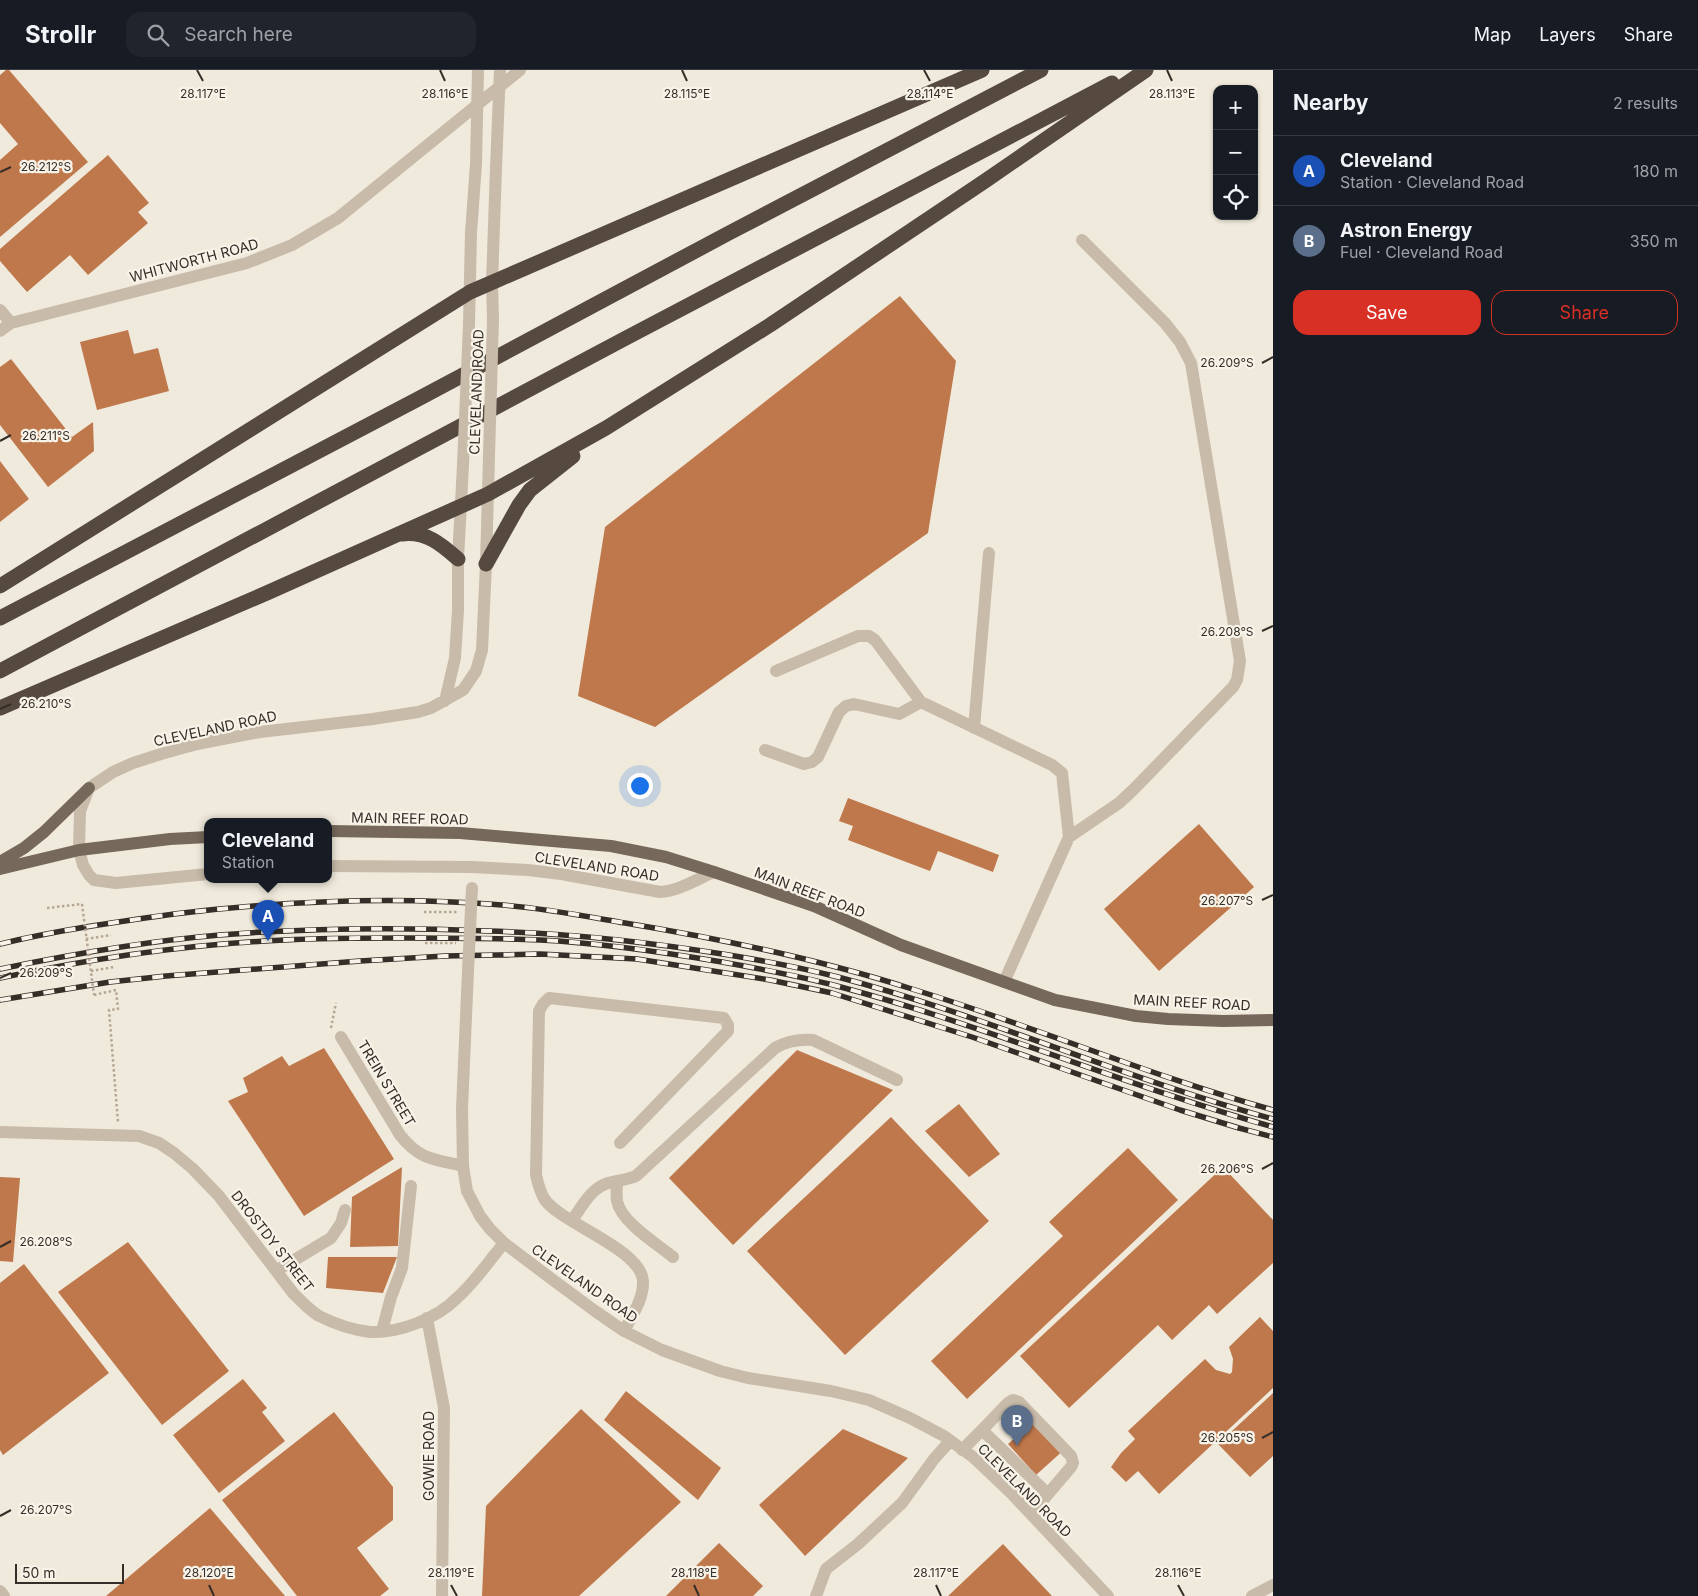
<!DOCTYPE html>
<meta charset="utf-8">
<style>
:root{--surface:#171b24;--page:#20242c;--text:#f1f3f6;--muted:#9ea1a6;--line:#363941;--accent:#d93025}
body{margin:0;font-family:Inter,sans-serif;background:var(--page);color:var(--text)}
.controls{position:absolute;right:15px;top:15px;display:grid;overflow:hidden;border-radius:10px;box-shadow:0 1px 4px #0004}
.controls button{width:45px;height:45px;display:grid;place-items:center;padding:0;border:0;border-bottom:1px solid var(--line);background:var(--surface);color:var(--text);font:25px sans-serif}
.scale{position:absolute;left:15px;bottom:12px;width:109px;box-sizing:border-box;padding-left:5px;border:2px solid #352e28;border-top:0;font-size:14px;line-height:18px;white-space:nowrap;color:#352e28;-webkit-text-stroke:4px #f8f3e8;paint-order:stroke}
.you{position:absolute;left:639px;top:715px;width:18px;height:18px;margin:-12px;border:4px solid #fff;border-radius:50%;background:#1a73e8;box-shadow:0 0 0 8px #1a73e833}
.badge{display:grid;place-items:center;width:32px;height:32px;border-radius:50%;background:var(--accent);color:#fff;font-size:16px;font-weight:700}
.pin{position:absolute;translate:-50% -41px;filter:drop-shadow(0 1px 2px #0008)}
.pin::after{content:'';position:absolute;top:26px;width:18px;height:15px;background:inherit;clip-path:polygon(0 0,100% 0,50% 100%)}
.popup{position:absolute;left:204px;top:748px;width:128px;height:65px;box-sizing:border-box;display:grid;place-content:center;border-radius:10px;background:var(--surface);filter:drop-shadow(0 1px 4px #0005);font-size:16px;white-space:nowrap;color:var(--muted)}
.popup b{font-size:19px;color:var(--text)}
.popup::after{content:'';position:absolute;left:50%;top:100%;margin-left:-10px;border:10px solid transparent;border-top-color:var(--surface)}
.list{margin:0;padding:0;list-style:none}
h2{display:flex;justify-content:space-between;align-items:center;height:65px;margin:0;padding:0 20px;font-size:21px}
h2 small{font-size:16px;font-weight:400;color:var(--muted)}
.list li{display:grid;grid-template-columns:32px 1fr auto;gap:15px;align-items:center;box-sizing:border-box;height:70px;padding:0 20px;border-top:1px solid var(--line)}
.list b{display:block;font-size:19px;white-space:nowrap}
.list p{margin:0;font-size:16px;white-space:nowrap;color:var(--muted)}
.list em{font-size:16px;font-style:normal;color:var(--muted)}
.actions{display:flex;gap:10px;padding:15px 20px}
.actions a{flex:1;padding:11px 0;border:1px solid var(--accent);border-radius:15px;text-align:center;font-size:18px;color:var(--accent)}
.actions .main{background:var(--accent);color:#fff}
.icon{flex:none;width:28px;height:28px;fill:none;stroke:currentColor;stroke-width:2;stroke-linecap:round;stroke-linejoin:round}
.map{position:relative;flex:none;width:1273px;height:1526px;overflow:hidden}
header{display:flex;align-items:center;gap:30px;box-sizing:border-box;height:70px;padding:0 25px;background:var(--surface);border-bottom:1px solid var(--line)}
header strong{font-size:24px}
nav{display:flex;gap:28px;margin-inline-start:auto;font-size:18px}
.search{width:350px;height:45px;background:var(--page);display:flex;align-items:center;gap:12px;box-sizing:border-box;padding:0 18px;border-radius:15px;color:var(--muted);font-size:19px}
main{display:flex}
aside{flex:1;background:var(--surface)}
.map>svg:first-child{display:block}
.building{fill:#bf784b}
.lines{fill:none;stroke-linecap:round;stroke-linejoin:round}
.path{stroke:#b4a693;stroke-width:2.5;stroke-dasharray:2.5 2.5;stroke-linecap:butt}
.minor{stroke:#c8bba9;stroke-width:12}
.major{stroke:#76685a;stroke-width:12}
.highway{stroke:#564a40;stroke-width:15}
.rail-casing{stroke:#352e28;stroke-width:5.5}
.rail{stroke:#f8f3e8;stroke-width:4;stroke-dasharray:11;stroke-linecap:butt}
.path-bridge{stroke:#b4a693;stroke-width:2.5;stroke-dasharray:2.5 2.5;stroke-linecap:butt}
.minor-bridge{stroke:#c8bba9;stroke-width:12}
.ticks{fill:none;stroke:#352e28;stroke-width:2}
.labels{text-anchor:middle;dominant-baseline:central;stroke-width:4.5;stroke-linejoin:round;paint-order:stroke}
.street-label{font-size:14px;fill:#352e28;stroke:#f8f3e8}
.ticks-label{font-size:12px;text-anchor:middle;fill:#352e28;stroke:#f8f3e8;stroke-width:4.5;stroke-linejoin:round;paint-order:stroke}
</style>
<header>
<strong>Strollr</strong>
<div class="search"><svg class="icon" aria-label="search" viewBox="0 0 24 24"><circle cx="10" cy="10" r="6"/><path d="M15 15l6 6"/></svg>Search here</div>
<nav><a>Map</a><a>Layers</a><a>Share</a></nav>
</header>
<main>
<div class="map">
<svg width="1273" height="1526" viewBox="0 0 1273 1526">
<rect width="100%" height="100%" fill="#f0eadc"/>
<path class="building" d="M6,0H9L88,92L0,167V90L18,74L0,53V5Z
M108,85L149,133L138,142L148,153L88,205L70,185L27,222L0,191V179Z
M900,226L956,291L928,463L655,657L578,626L605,457Z
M128,260L134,284L158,278L169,321L97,340L80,272Z
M11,289L72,367L93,352L94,381L48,417L0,355V297Z
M0,391L29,429L0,452Z
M848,728L999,785L993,802L938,781L930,801L848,770L853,756L839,751Z
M1199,754L1254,817L1159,901L1104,839Z
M324,978L394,1089L304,1146L228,1031L248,1022L243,1008L282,986L289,996Z
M797,980L893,1020L733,1175L669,1108Z
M959,1034L1000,1084L969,1107L925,1061Z
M891,1047L989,1151L845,1285L747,1181Z
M1128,1078L1178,1130L967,1329L931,1291L1063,1166L1049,1152Z
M402,1097L398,1176L350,1177L352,1127Z
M1223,1097L1273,1150V1193L1217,1244L1209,1235L1172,1270L1158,1255L1069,1338L1020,1286Z
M0,1107L20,1108L13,1192L0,1191Z
M128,1172L229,1301L162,1355L58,1222Z
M328,1187H397L383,1223L326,1218Z
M24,1194L109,1303L3,1385L0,1380V1213Z
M1260,1247L1273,1261V1318L1159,1424L1138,1401L1126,1412L1111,1397L1121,1383L1135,1369L1128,1361L1205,1289L1216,1300L1230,1304L1232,1302L1233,1289L1229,1277Z
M243,1309L267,1338L262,1342L285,1371L219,1423L173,1365Z
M626,1321L721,1398L698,1430L604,1350Z
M1273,1323V1386L1250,1407L1218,1374Z
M581,1339L681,1432L579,1526H482L486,1436Z
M334,1342L393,1417V1450L357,1478L389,1519L380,1526H297L222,1430Z
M1038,1347L1066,1378L1036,1405L1008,1374Z
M843,1359L908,1388L805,1486L759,1435Z
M210,1438L285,1526H106Z
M719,1473L763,1516L753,1526H666Z
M1003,1474L1052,1526H948Z"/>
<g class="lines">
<path class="path" d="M47,838L82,834
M424,842H457
M86,869L111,865
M425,873H456
M91,901L114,897
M94,925L116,920L118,939L109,940L118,1052
M331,958L336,933"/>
<path class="minor" d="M0,240L11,253
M493,249L492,213L496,98
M469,254L471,163L476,94
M0,261L11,253L247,193L292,175L338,148L520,0
M776,601L858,566H869L875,570L921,632
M445,631L455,588L458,540V489L463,395
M974,658L989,483
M765,680L804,694L812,692L818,687L839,642L846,636L854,634L899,644L921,632L1052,695L1062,703L1069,767L1004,912
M1069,767L1119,733L1134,719L1233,617L1237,610L1240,591L1191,293L1180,272L1165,253L1082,170
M328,796L472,797L528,800L561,804L660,822C679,821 697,809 714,802
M208,804L116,813L94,810L89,805L83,795L79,780L80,741L89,718L113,702L133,693L161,684L197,674L260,662L373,649L418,642L431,638L463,620L476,601L482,580L486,494L489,386
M468,901L462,1039L463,1096L467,1121L480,1146L490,1159L504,1173L553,1210L595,1241L624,1261L662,1280L720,1301L748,1308L831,1321L869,1330L910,1348L944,1366L973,1387L1012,1424L1108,1526
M341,967L400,1065C420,1090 433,1089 463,1096
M0,1062L139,1066L159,1073L174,1083L193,1099L219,1126L293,1223C301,1231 309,1240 319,1246C335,1254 353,1260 370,1262C400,1263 436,1249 457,1228C475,1212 489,1191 504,1173
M620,1073L728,961V955L724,948L549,928L543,934L539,941L536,1105C538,1114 540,1122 545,1130C564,1155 641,1179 643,1211C644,1228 632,1246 624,1261
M617,1111C617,1117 616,1125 617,1131C621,1152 657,1174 673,1187
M572,1150C582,1137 591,1118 608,1113C618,1110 627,1110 636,1106L775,978C787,971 798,969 813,970L897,1010
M276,1201L331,1168L341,1153L345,1140
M427,1248L444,1338L442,1526
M382,1261L391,1227L402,1198L411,1116
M982,1360L1008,1333L1013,1330L1019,1332L1071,1386L1073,1393L1071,1397L1048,1424
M962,1380L982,1360L1048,1424L1031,1444
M0,1521L4,1526
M816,1526L826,1499L858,1474L902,1433L934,1389L950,1371
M1252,1526L1273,1515"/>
<path class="major" d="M328,761L460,763L611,776L666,787L714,802L814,836L901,875L1055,930L1136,946L1168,949L1223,951L1273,950
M0,792L24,778L44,762L89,718
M0,799L79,780L170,769L208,767"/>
<path class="highway" d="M402,464C426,461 441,474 458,489
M486,494L519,435L530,420L573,386
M0,516L470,222L982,0
M0,548L418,329L729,163L1041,0
M0,601L626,268L1112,13
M0,638L269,522L488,424L606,358L770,255L985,111L1146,0"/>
<defs>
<path id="rail" d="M0,874C58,860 116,852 174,844C283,831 393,826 502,835C543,838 584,846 625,853C722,869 818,889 912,919C1034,956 1150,1006 1273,1040
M0,899C73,884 146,871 220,865C309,858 399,857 488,861C569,863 649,872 729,885C765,891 802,898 838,907C986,946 1126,1009 1273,1049
M0,908C94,888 190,874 285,870C324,868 364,868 403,868C449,868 495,868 540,870C601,873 662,882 722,892C761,899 800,906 837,916C985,955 1126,1016 1273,1057
M0,930L110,912L166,906L360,891L445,886L540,884L637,889L770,910L832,923L972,967L1180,1040L1239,1058L1273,1067"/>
</defs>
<use href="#rail" class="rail-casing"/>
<use href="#rail" class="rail"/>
<path class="path-bridge" d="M82,834L94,925"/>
<path class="minor-bridge" d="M476,94L478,0
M496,98L500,0
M489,386L493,249
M463,395L469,254
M468,901L472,818"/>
</g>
<path class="ticks" d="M197,0L203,11M440,0L445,11M682,0L687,11M924,0L930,11M1167,0L1172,11M0,102L11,97M1262,293L1273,287M0,371L11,365M1262,561L1273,556M0,639L11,634M1262,830L1273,825M0,908L11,903M1262,1099L1273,1093M0,1177L11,1171M1262,1368L1273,1362M0,1446L11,1440M209,1515L214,1526M451,1515L457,1526M694,1515L699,1526M936,1515L941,1526M1178,1515L1184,1526"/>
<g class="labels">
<g class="street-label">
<text transform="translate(194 190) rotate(-15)">WHITWORTH ROAD</text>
<text transform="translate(476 322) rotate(-88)">CLEVELAND ROAD</text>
<text transform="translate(215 658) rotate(-12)">CLEVELAND ROAD</text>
<text transform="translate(410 748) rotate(1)">MAIN REEF ROAD</text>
<text transform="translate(597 796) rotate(9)">CLEVELAND ROAD</text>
<text transform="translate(810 822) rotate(21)">MAIN REEF ROAD</text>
<text transform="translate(1192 932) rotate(3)">MAIN REEF ROAD</text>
<text transform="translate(387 1013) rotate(59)">TREIN STREET</text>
<text transform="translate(273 1171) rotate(52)">DROSTDY STREET</text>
<text transform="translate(585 1213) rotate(35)">CLEVELAND ROAD</text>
<text transform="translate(428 1386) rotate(-90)">GOWIE ROAD</text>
<text transform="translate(1025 1420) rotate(45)">CLEVELAND ROAD</text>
</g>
</g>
<g class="ticks-label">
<text x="203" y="28">28.117°E</text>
<text x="445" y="28">28.116°E</text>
<text x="687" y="28">28.115°E</text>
<text x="930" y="28">28.114°E</text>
<text x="1172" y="28">28.113°E</text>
<text x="46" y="101">26.212°S</text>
<text x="1227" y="297">26.209°S</text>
<text x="46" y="370">26.211°S</text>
<text x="1227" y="566">26.208°S</text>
<text x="46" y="638">26.210°S</text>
<text x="1227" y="835">26.207°S</text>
<text x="46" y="907">26.209°S</text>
<text x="1227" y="1103">26.206°S</text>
<text x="46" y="1176">26.208°S</text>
<text x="1227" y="1372">26.205°S</text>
<text x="46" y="1444">26.207°S</text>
<text x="209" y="1507">28.120°E</text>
<text x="451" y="1507">28.119°E</text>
<text x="694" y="1507">28.118°E</text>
<text x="936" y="1507">28.117°E</text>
<text x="1178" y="1507">28.116°E</text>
</g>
</svg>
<div class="controls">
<button>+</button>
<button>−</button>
<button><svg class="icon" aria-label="locate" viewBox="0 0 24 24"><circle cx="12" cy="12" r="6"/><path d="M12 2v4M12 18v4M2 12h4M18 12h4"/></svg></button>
</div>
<div class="scale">50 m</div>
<div class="you"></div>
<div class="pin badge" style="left:268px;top:871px;background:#1a4fb4">A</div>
<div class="popup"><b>Cleveland</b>Station</div>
<div class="pin badge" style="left:1017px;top:1376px;background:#5c6f8a">B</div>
</div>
<aside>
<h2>Nearby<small>2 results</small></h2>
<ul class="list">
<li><span class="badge" style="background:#1a4fb4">A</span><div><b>Cleveland</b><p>Station · Cleveland Road</p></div><em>180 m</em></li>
<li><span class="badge" style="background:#5c6f8a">B</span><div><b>Astron Energy</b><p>Fuel · Cleveland Road</p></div><em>350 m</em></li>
</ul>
<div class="actions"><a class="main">Save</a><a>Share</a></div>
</aside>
</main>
